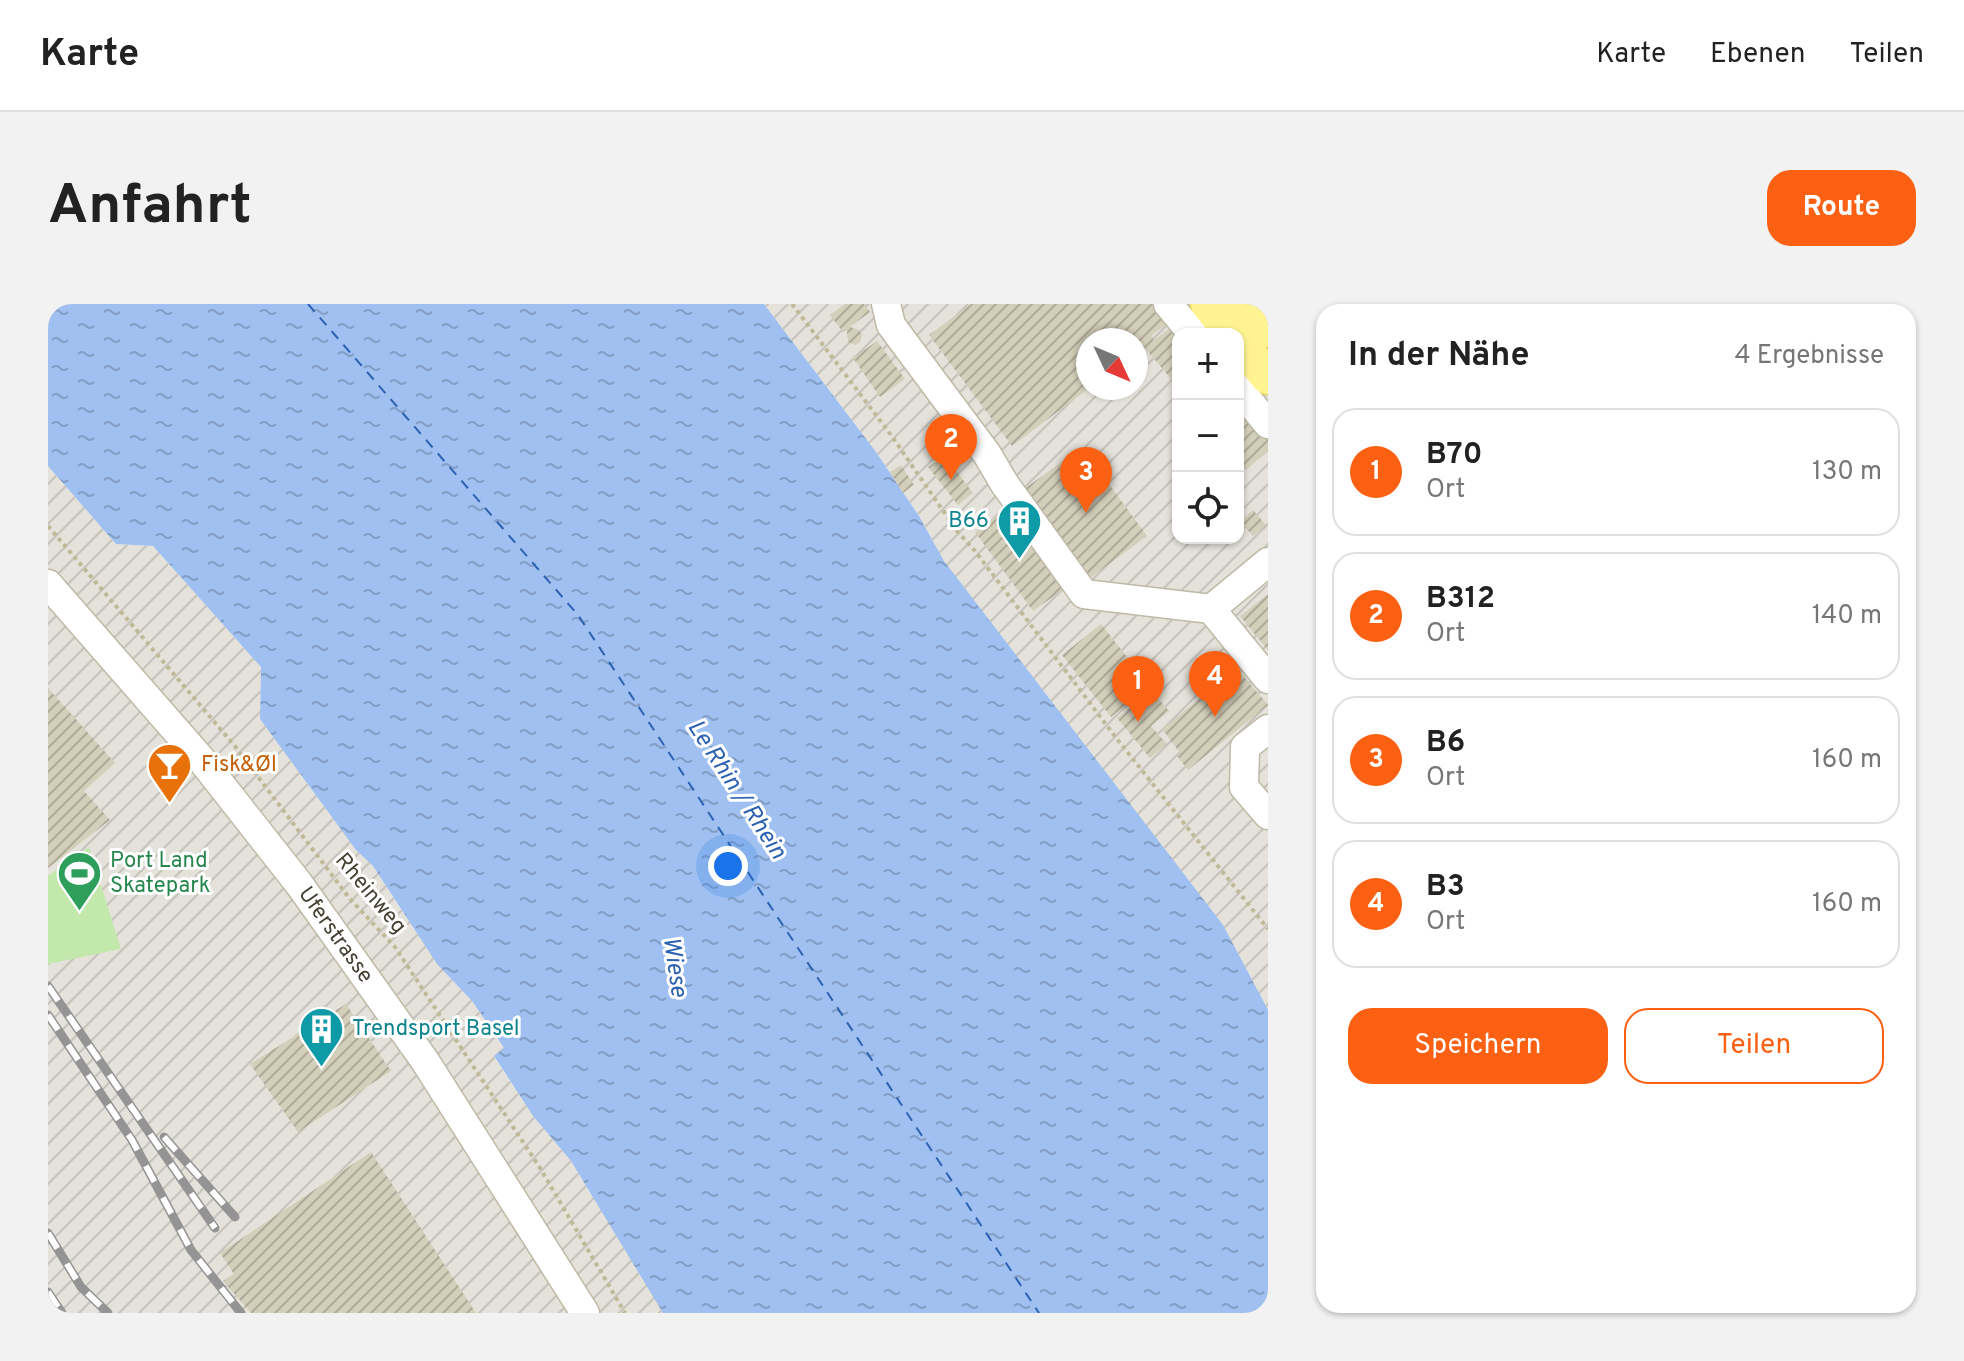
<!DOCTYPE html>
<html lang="de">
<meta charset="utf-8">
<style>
:root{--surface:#fff;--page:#f2f2f2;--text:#222;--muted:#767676;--line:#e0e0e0;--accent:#fc6012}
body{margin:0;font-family:Overpass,sans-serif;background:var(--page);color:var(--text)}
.controls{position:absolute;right:24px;top:24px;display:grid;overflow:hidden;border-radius:16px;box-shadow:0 2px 6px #0004}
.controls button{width:72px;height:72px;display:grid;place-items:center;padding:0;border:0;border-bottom:2px solid var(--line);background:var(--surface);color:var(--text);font:40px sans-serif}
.compass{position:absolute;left:1028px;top:24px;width:72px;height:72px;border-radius:50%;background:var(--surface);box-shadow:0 2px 6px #0004;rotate:134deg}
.you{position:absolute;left:680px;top:562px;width:28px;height:28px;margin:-20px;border:6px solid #fff;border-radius:50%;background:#1a73e8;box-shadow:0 0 0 12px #1a73e833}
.badge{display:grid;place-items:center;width:52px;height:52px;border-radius:50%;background:var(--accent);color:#fff;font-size:26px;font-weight:700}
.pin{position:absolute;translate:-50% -66px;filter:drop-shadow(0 2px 4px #0008)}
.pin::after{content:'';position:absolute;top:42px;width:28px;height:24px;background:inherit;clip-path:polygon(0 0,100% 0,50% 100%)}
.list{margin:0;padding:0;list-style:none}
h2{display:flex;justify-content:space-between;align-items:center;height:104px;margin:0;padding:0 32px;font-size:34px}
h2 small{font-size:26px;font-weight:400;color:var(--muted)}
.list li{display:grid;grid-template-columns:52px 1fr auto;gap:24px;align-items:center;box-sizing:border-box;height:128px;margin:0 16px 16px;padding:0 16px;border:2px solid var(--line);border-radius:24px}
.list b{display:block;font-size:30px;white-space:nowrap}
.list p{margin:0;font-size:26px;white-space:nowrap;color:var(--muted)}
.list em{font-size:26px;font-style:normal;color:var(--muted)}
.actions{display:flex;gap:16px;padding:24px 32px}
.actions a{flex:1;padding:18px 0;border:2px solid var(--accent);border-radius:24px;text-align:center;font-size:28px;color:var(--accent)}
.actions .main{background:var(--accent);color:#fff}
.icon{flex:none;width:44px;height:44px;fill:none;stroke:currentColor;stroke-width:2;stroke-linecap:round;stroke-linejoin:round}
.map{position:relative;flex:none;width:1220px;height:1009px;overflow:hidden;border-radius:24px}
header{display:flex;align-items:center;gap:48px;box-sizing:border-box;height:112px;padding:0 40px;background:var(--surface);border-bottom:2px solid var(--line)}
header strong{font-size:38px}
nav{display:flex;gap:44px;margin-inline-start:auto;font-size:28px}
.intro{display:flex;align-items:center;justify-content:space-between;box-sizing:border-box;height:192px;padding:0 48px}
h1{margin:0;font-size:56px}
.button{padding:20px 36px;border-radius:24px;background:var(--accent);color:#fff;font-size:28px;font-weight:700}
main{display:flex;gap:48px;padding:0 48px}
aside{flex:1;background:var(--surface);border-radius:24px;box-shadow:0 2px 6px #0004}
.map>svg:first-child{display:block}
.industrial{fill:url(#industrial-furrows);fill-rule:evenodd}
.green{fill:#c2e8ac}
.water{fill:url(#water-ripples)}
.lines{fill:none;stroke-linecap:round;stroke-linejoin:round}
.ferry{stroke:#2d61b1;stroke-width:2;stroke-dasharray:10 8;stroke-linecap:butt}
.building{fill:url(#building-hatch)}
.minor-casing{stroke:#bebaa7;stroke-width:31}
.major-casing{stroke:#e5d560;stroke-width:37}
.path{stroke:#c0b998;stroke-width:4;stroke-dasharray:4 4;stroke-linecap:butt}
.minor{stroke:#fff;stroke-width:28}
.major{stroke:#fff491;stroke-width:34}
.rail-casing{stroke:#949494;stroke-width:9}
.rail{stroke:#fff;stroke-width:6;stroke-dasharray:18;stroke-linecap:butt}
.labels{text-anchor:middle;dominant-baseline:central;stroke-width:6;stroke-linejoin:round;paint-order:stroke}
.culture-label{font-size:22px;fill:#0d838f;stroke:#fff;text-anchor:end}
.food-label{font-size:22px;fill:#c56008;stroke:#fff;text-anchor:start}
.leisure-label{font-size:22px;fill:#27864d;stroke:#fff;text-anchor:start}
.street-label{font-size:22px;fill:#454134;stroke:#fff}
.water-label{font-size:24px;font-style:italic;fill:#2d61b1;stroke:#fff}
</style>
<header>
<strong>Karte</strong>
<nav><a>Karte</a><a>Ebenen</a><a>Teilen</a></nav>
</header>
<div class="intro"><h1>Anfahrt</h1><a class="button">Route</a></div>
<main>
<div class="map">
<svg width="1220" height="1009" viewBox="0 0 1220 1009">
<defs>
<pattern id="industrial-furrows" width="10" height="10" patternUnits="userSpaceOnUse" patternTransform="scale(2)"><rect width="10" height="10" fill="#e4e2da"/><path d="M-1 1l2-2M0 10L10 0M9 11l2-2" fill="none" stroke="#c5c3bc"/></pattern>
<pattern id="water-ripples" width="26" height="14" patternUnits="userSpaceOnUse" patternTransform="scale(2)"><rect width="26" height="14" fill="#9fc0f1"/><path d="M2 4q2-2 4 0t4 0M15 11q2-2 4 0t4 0" fill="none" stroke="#839ec4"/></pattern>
<pattern id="building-hatch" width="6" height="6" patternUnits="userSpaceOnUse" patternTransform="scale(2)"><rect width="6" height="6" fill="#d4cfba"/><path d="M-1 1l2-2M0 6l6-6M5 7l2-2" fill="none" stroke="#aeaa98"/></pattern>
</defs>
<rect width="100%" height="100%" fill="#f2f1e4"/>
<path class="industrial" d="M716,0H1220V706L896,257L871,212L828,148ZM1130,30H1190V234H1130ZM1040,36H1088V84H1040Z
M0,162L68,240L105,242L213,363L212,415L308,546L325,562L389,660L424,697L443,726L456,744L446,753L485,812L523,857L616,1009H0Z"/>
<path class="green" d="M41,543L73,645L0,660V572Z"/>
<path class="water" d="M0,0H716L828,148L871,212L896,257L1175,621L1220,706V1009H615L523,857L485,812L446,752L456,744L424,697L389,660L325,562L308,546L212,415L213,363L105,242L68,240L0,162Z"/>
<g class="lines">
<path class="ferry" d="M260,0L530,311L991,1009"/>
</g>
<path class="building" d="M797,0H816L822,8L802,23L811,26L814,31L812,38L807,41L800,38L799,26L795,28L782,11Z
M923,0H1115L1125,15L1103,32L1106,36L1127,20L1130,30V83L1096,43L1088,49V36H1040V85L964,142L881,31Z
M829,37L857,75L832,93L805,54Z
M1190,95L1220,131V147L1198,166L1190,156Z
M1034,143L1099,232L1042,274L976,185Z
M897,152L925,189L910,201L880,163Z
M853,161L866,181L855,189L842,168Z
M958,205L1016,285L985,307L927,228Z
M1205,206L1218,221L1205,232L1192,217Z
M1220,290V346L1192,312Z
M1053,320L1102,382L1063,413L1014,351Z
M1189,364L1220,401L1140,466L1129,452L1132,449L1114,425Z
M0,384L67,459L36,487L62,516L0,564Z
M1103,386L1121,407L1103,422L1119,440L1102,454L1069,414Z
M298,700L343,767L250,828L202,760Z
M323,848L428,1009H203L175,977L186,970L172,949Z"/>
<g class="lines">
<defs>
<g id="minor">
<path d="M838,0L843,21L939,150L956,179L1036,290L1163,305L1220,258"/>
<path d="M1120,0L1145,30"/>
<path d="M1190,84L1220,120"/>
<path id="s1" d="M0,280L152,454L251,580L377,757L537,1009"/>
<path d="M1163,305L1220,375"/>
<path d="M1220,425L1197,443L1196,483L1220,511"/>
</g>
<path id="major" d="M1160,0L1184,30
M1198,0L1220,26
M1190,37L1220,73"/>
</defs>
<use href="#minor" class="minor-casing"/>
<use href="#major" class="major-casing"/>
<path class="path" d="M744,0L843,131L909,227L927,247L1069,435L1220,625
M0,222L186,441L302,595L347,643L492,864L577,1009"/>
<use href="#minor" class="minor"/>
<use href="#major" class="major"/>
<defs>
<path id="rail" d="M0,682L167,924
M0,711L84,836L143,946L193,1009
M116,833L187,913
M0,929L33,983L60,1009
M0,988L14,1009"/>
</defs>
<use href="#rail" class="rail-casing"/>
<use href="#rail" class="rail"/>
</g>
<defs>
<symbol id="building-pin" viewBox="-11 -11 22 30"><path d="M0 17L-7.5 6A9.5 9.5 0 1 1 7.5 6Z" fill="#0f9aa8" stroke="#fff"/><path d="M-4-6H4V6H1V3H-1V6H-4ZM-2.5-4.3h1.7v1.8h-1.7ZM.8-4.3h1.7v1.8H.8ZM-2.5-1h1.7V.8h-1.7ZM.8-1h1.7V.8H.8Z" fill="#fff"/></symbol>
<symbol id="bar-pin" viewBox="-11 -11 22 30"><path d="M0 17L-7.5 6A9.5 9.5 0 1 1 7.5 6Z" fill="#e8710a" stroke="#fff"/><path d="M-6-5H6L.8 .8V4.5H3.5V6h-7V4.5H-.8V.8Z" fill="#fff"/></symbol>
<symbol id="stadium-pin" viewBox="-11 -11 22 30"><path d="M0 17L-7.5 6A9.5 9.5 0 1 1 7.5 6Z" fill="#2e9e5b" stroke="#fff"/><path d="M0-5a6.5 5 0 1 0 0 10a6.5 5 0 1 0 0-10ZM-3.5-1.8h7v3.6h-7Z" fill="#fff"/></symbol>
</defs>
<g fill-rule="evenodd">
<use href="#building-pin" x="946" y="192" width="51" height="69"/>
<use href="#bar-pin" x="96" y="436" width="51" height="69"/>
<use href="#stadium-pin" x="6" y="544" width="51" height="69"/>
<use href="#building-pin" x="248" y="700" width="51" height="69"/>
</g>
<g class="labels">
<g class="culture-label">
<text x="941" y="217">B66</text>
<text x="304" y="725" text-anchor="start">Trendsport Basel</text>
</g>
<g class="food-label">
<text x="153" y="461">Fisk&amp;Øl</text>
</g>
<g class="leisure-label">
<text x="62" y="557">Port Land<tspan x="62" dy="25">Skatepark</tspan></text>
</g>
<g class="street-label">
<text transform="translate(322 590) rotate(50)">Rheinweg</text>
<text stroke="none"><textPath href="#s1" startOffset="454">Uferstrasse</textPath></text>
</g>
<g class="water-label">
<text transform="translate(688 486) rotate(57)">Le Rhin / Rhein</text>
<text transform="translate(626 663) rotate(82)">Wiese</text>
</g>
</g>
</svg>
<div class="controls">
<button>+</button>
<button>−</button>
<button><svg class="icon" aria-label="locate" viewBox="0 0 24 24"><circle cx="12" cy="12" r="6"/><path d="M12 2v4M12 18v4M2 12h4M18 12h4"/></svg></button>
</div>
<svg class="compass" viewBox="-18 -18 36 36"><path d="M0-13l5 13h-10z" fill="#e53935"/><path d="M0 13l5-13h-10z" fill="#767676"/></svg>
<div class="you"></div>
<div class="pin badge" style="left:1090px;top:418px">1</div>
<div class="pin badge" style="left:903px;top:176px">2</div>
<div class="pin badge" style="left:1038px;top:209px">3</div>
<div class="pin badge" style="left:1167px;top:413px">4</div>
</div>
<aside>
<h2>In der Nähe<small>4 Ergebnisse</small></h2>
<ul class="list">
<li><span class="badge">1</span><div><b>B70</b><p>Ort</p></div><em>130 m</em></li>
<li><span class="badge">2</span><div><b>B312</b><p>Ort</p></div><em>140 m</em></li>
<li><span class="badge">3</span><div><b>B6</b><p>Ort</p></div><em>160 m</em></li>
<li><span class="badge">4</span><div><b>B3</b><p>Ort</p></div><em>160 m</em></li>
</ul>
<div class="actions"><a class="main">Speichern</a><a>Teilen</a></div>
</aside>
</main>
